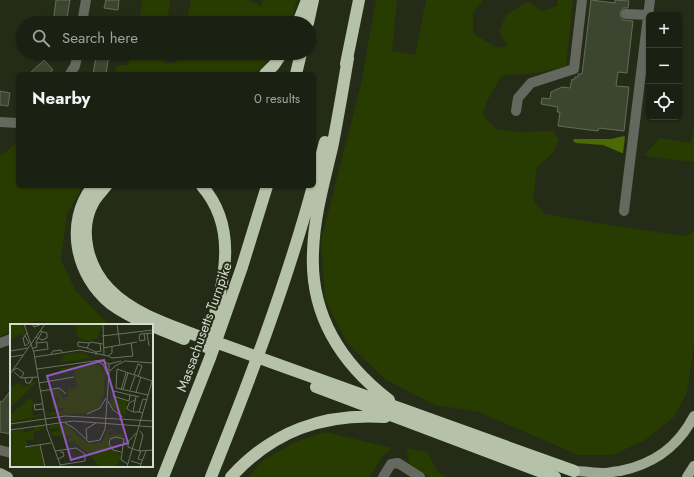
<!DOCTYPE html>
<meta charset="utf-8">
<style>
:root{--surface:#1b2112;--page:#24291b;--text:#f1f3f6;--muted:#a0a39f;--line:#393e32}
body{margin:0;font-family:Jost,sans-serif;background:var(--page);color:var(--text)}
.controls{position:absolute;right:12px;top:12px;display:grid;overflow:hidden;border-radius:6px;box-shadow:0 1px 3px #0004}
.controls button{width:36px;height:36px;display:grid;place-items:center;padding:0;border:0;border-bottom:1px solid var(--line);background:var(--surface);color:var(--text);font:20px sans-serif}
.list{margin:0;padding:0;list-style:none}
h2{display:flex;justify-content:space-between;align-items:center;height:52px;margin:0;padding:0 16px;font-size:17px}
h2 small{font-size:13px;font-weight:400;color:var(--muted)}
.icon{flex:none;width:22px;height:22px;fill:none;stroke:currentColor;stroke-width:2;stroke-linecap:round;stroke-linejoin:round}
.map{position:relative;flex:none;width:694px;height:477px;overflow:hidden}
.search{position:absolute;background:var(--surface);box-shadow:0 1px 3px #0004;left:16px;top:16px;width:300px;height:44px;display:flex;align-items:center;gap:10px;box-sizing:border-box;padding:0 14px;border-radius:22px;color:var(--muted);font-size:15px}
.panel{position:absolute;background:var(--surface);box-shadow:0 1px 3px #0004;left:16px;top:72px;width:300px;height:116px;border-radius:6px}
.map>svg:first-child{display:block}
.green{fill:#283b00}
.water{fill:#4b6a05}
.building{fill:#3c4530;stroke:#636d57}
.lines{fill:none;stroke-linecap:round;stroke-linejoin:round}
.minor{stroke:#64685e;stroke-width:10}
.major{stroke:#9ea893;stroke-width:10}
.highway{stroke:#b5c1a8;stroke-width:12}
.labels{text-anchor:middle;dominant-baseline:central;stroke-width:4;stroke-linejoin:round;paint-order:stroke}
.street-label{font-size:14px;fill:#d5dbce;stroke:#242c18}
.inset-road{fill:none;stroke:#6b7261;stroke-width:1}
.view{fill:#9258c3;fill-opacity:0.15;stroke:#9258c3;stroke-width:2}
.inset-edge{fill:none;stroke:#d5dbce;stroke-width:2}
</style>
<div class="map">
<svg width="694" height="477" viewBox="0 0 694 477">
<rect width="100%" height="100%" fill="#242c18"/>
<path class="green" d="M142,0H170L167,23H139Z
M191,0H249L261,6L263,0H297L290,23H186Z
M376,0H397L392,51L415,55L426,0H483L473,12V33L497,48L507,46L499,32L506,15L528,1L542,11L558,6V0H573L566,67L528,74L502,75L486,103L483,115L496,129L518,132L553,131L559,139L553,153L537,167L533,200L545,214L597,223L684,236L694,232V345L687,393L674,417L645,440L613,455H578L479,412L435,405L386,380L347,343L325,299L321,241L361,84Z
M132,53H162L165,64L176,62L178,53H273L264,65L254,74H115L117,66L128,65Z
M694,129V162L644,156L659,138L691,143Z
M18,142V186H83L67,214L61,259L75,290L109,325H52L43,321L11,325V331L0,337V156Z
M325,432L392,448L382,456L370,477H248L264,460L295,442Z
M407,448L427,452L438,472L447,477H430L409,464Z"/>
<path class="water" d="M624,136L625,137L623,153H622L603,145L576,143L573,141L574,139H611Z"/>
<path class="building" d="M56,0H70L66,23H53Z
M106,0H119L118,10L104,8Z
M591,0L615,3V0L629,1L628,8H623L620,14L623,20L633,21L627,73L618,72L616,86L629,87L624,131L599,128L598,131L558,126L560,112H557L558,107L541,104L542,98L550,99L551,92L562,87L570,88L572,79L574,80L575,77H578V74H582Z
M98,53H111L110,60H108L106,74H93L96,57H97Z
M44,60L53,70L48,74H29Z
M0,91L10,93L8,106L0,105Z
M11,390V434L0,432V401L2,402Z"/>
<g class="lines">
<path class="minor" d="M626,14L648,15
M82,23L86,0
M70,74L75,66L78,53
M516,111L518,98L531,83L574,69L582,0
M0,122L18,123
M624,211L650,0
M0,343L11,339
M0,450L11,453
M383,477L391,464L398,463L420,477"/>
<path class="major" d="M574,471C584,471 594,473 605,473C610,473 615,471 620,471C654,464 678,447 694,416
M0,473L8,477
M687,477L694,466"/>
<path class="highway" d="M298,23L307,0
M308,23L313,0
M348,58C343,88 338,118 332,148C324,182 314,217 313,252C310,315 341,363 389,400
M346,64L359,0
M265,74L274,65L282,53
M296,74L301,53
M314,183L325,142
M93,186C64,223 76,276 111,304C123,313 136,319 149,325
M106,186C102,191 96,197 93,203C78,231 88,267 109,289C133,314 169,325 201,337C224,345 246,353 268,361C370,398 472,434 574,471
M202,186C243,233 220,293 206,347
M152,326L184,339
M316,387L555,477
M163,477L210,358L242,267L267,186
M211,477C249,382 286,285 313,186
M231,477C273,431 323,413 385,417"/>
</g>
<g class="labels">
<g class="street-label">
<text transform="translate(204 327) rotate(-70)">Massachusetts Turnpike</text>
</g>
</g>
<g transform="translate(10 324)">
<rect width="143" height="143" fill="#242c18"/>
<path d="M0,0H12L15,9L12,14L10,10L0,16ZM92,0L88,14L78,17L68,14L65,0ZM73,28L81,34L50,39L55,31ZM84,39L91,43L95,50L94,69L90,82L78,89L37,92L36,89L53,87V84L40,85L43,82L41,78H48L49,73L45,74L42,68H31L49,65L52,73H58V63L62,65L67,63L64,44L56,46L57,53L54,48L47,45ZM24,57L26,59L0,84V61L3,63L8,59L16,63ZM101,73L117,77L116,91L110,89L101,82ZM20,74L26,80L22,81L23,92L32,90V92L0,98V91ZM51,100L59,102L70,114L84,120L93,117L98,105H105L99,107L98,111L114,110L113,113L98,114L99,122L111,132L107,143H89L79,130L64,118L51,119L62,112H41V109L52,104L39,105V101ZM33,101L34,105L23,108L24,115L16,116L17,123L30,122L34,143H0V108L14,105L13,108H17L25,105V102Z" fill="#283b00"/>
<path class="inset-road" d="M14,0L24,29L37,105L51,143M22,0L24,3L32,0M93,0L94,31M107,0L110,21M137,9L139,22M15,12L19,19L15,22L13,14L15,12V11L17,9M92,12L143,6M26,13L32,16L37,14V9L30,7M129,14L130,10L143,9M129,14L130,17L135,16L134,10M23,24L27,23L26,18L32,8M77,24L68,22V18L79,19M93,24L127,18M0,27L18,24M24,27L38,25L37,18L26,19M86,28L91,27L90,20M41,30L43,27L51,26L52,28M86,31V28L77,24L80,18L93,20M98,32L102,34L123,32L121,19M0,33L13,31M25,33L70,26L98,32L102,29V22M85,37L93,40L97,50M99,40L111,37M27,45L91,36L99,40V49M2,47L7,44L14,49L11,54L4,48M100,47L105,42L115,37L143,39M0,50L35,0M124,51L128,40L132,42L128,53M11,54L28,53M15,54L16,59H20L23,53M29,59L64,53M111,66L116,49M113,66L118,49M120,66L125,52M31,67L49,64L56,70M126,68L131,53M120,71L104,67L103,72L119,77L120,71L126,72M138,71L106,64L107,45L142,57M129,73L126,72L123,88H129M98,77L103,86L113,93M32,80L24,81L25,86L33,85M123,88L117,85L119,79L125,76M133,89L129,88L131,81L133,75L137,76M77,90L90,84L96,74M55,99L64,104L79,118L90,116L95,105L99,49M0,100L55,92L143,97M0,106L63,97L143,103M126,109L118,118V123L129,127L143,126M77,115L76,105L86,99M30,121L35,143M15,123L41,119M45,127L66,124L75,130V137L50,141M129,127L133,111L130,107M131,127L128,135L132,136M111,128L103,126L99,120L100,115L106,113L114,115L111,136L118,140M48,135L54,132L53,128H50M121,137L131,140L130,143M131,140L136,127M117,143L143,54"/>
<path class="view" d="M94,36L118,119L61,136L37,52Z"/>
<rect width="143" height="143" class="inset-edge"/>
</g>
</svg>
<div class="controls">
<button>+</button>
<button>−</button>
<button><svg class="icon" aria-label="locate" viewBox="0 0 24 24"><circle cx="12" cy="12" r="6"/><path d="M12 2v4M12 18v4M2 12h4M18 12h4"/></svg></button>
</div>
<div class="search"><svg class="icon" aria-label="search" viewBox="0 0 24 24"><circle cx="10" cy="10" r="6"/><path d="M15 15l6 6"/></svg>Search here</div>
<section class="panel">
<h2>Nearby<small>0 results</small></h2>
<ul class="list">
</ul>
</section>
</div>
